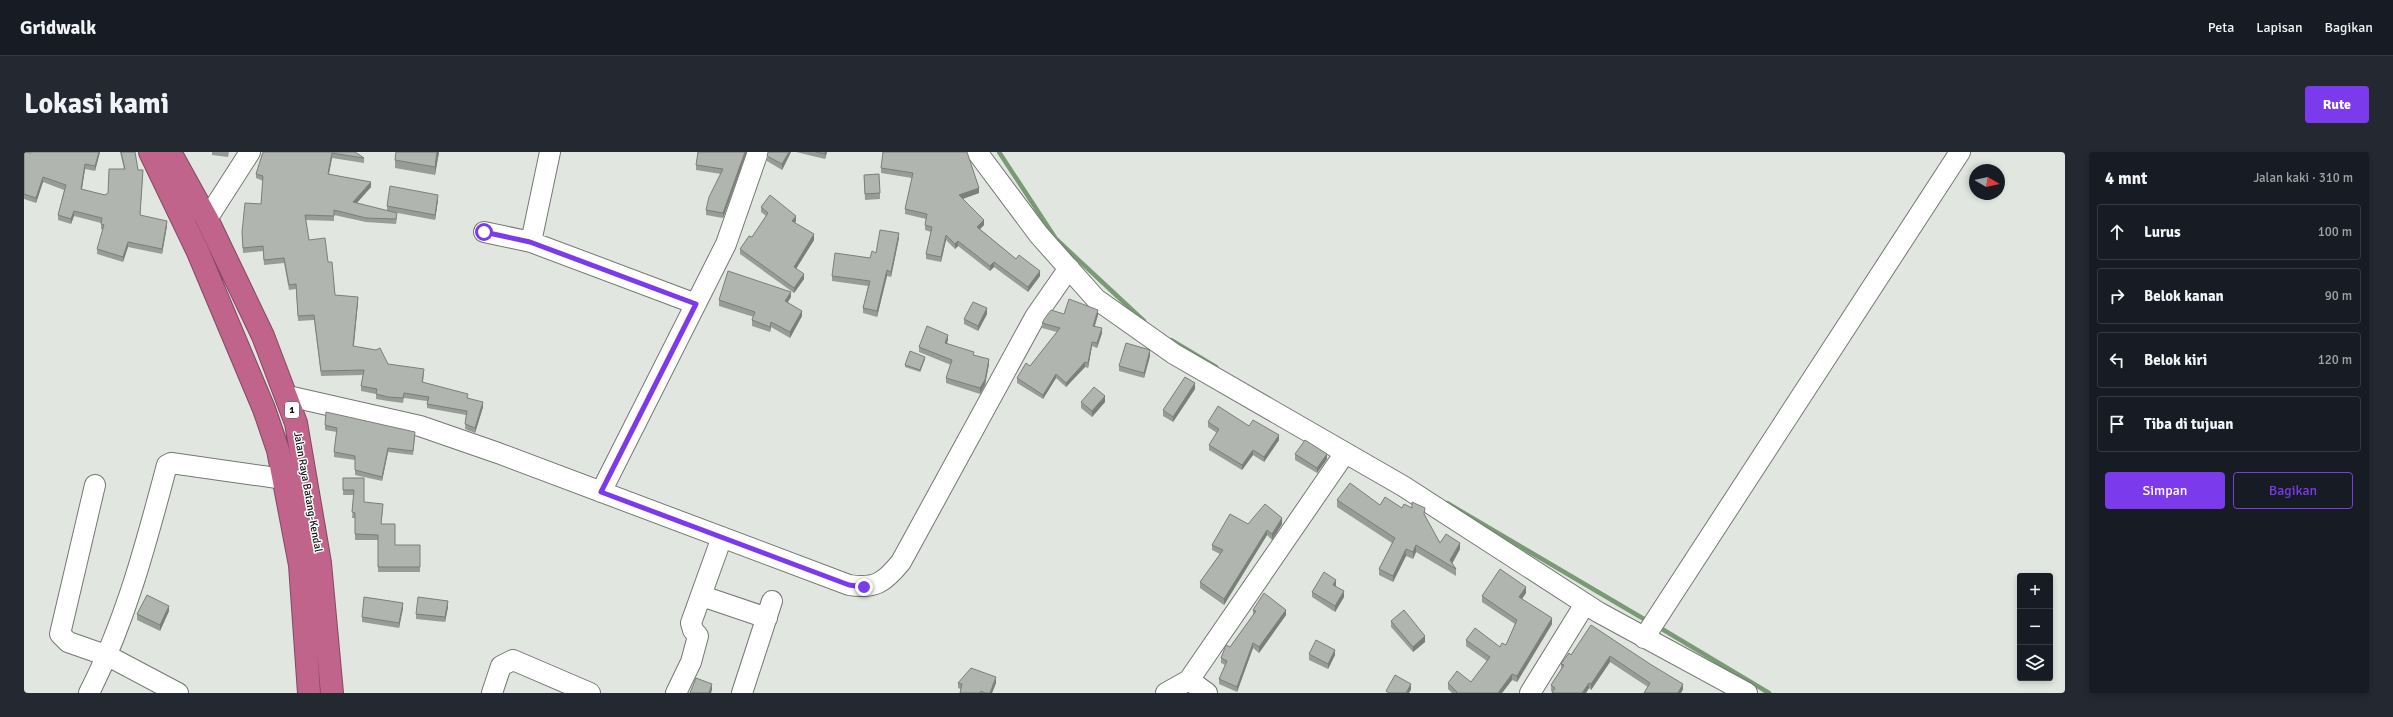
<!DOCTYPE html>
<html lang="id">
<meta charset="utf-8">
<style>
:root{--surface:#171b24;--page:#242831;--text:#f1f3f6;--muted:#9ea1a6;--line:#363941;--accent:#7c3aed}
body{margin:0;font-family:Signika,sans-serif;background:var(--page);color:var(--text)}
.controls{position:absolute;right:12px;bottom:12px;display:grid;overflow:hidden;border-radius:4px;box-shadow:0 2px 6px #0003}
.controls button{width:36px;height:36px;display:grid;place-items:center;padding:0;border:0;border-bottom:1px solid var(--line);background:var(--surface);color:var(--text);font:20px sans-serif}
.compass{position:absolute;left:1945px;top:12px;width:36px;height:36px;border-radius:50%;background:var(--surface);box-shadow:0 2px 6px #0003;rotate:99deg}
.stop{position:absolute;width:12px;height:12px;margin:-9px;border:3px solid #7c3aed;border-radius:50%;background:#fff}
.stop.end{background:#7c3aed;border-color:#fff;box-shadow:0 1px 4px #0008}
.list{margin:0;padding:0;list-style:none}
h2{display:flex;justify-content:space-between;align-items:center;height:52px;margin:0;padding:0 16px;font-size:17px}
h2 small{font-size:13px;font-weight:400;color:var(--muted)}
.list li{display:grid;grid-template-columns:26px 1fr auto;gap:12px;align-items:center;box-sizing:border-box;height:56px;margin:0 8px 8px;padding:0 8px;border:1px solid var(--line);border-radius:4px}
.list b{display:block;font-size:15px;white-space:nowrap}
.list em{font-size:13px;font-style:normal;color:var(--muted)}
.actions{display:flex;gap:8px;padding:12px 16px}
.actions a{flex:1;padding:9px 0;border:1px solid var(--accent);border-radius:4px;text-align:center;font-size:14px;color:var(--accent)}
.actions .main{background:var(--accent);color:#fff}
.icon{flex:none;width:22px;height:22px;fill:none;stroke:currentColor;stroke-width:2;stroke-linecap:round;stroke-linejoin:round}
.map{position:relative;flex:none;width:2041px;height:541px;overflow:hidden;border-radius:4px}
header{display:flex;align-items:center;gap:24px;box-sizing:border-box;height:56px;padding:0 20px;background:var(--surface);border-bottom:1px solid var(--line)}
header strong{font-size:19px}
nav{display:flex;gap:22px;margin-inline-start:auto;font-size:14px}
.intro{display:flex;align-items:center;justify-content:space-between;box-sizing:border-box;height:96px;padding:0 24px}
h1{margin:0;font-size:28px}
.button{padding:10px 18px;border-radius:4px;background:var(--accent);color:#fff;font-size:14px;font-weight:700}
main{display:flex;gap:24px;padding:0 24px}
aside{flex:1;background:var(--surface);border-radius:4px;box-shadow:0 2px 6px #0003}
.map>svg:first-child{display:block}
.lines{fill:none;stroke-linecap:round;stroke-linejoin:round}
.stream{stroke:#7a9a75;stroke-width:4.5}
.minor-casing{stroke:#737872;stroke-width:22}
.highway-casing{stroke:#834860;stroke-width:24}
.minor{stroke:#fff;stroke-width:20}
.highway{stroke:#c1648b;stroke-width:22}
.wall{fill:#979c96}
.shaded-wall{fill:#7b7f7a}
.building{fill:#b0b5af;stroke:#7b7f7a}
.route{stroke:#7c3aed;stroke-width:5}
.labels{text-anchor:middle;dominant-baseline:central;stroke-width:3;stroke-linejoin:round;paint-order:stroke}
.shield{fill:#fff;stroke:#585a58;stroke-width:1}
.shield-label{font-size:10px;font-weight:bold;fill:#111311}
.street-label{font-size:11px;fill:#111311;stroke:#fff}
</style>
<header>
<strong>Gridwalk</strong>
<nav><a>Peta</a><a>Lapisan</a><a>Bagikan</a></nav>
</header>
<div class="intro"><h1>Lokasi kami</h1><a class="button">Rute</a></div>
<main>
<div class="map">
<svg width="2041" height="541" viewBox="0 0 2041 541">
<rect width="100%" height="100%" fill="#e1e6e0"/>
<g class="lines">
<path class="stream" d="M975,0L1032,87L1120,169
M1147,188L1192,215
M1423,351L1625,470
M1633,474L1745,541"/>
<defs>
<path id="minor" d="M953,0L1015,83L1072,147L1150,202L1379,334L1574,460L1723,541
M183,67L226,0
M460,80L507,90L672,152
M507,90L526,0
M264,244L396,274L474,301L825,433C851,437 860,431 877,410L1011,165L1045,116
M71,333L36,482L44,490L84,504L154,541
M577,340L702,92L734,0
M678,444L743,466
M1620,486L1936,0
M1165,528L1183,541
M65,541C102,468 122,392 143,313L147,311L260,327
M468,541L477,514L489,508L566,541
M652,541L667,510L674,484L669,478L667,471L698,385
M718,541L748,449
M1142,541L1165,528L1321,301
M1506,541L1561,452"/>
<path id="highway" d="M126,0L174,100L240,257L254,298L276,413L285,541
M146,0L183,67L239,184L272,271L296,411L308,541"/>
</defs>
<use href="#minor" class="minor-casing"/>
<use href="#highway" class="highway-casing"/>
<use href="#minor" class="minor"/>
<use href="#highway" class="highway"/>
</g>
<path class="wall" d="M0,0L7,1L76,0L71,19L61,17L58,37L81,43L84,41L100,17L96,0H111L114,18L119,23L116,64L143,74L138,102L104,95L99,110L73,102V97L79,78L77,77V71L50,64L47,72L34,68V63L40,38L19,30L12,51L0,47Z
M188,0H205L204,5L188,3Z
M239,0H331L340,6V11L308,6L305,22L347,35L333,51L373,66L372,72L342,70L310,63V69L282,68L285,88L304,110L311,143L334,150L330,194L364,212L400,222L399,230L444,246L459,255L451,281L441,277L442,263L403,256V249L380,246L379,251L364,249L352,247V242L337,239V234L339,223L297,224L290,168L274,169L272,137L265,138L260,111L240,113L239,99L219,101L218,80L237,52L239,29L232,26V22Z
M372,0H415L411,23L371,16V8Z
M674,0H723L699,66L682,63V58L697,22L672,18V13Z
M767,0L758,18L743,9V4Z
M772,0H803L801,7Z
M859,0L955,41L939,47L960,73L956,77L992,107L1016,124L1004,140L970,115L966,119L934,94L931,97L922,88L917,110L902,107V102L907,80L901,78V73L902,67L881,62V57L888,26L857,21V16Z
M840,23L856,41V47L841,48Z
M414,48L411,68L363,59V54Z
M737,55L772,69L771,71L790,88L772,117L780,127L770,141L716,102V97L728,85L742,64L737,60Z
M875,86L867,125L863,124L853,165L839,161V156L844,134L808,129V124L846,106L852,101Z
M767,145L764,150L778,164L766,186L747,175L746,180L728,174V168L730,165L695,154V148Z
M963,162L954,179L940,172V167Z
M1040,162L1074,163L1071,174L1078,181L1073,196L1068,194L1064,216L1061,215L1042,235L1032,226L1019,247L993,231V226L1006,214L1033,180L1018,176V171Z
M924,188L923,191L950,203L965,212L961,233L956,242L922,231V226L927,213L895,200V195Z
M1126,204L1120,226L1095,219V214Z
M901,207L896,220L881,215V213Z
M1171,237L1149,270L1139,264V258Z
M1057,250H1081L1068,265L1057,256Z
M1184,270L1225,274L1255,288L1240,310L1229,303L1218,318L1185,298V293L1193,281L1184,275Z
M301,273L391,285L389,303L364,300L358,329L331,323V308L310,305V300L313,280L301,278Z
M1271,302L1303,307L1293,321L1271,308Z
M319,326H340V350L359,358L357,372L371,393H396V420H354V388H331V366H328L330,343H319Z
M1313,348L1378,356L1401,363V364L1416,391L1436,397L1428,412L1432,417V424L1392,400L1389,407L1382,404L1369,430L1355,423V417L1368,391L1313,355Z
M1224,372H1258L1248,388L1243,383L1200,453L1176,436V430L1196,402L1188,398V393Z
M1312,433V434L1320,445L1311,460L1288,445V440Z
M1502,441L1498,447L1528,472L1493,530L1488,528L1478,541H1428L1424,537V531L1447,530L1463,509L1442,494V488L1476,495L1482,493L1491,472L1458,450V444Z
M424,455L421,470L392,467V462Z
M379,456L375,476L338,470V465Z
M1229,458L1262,463L1235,501L1229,496L1213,540L1195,532V527L1201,513L1197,511V506L1206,495L1229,463Z
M145,459L136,479L113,468V462Z
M1367,469L1401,490L1389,500L1367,475Z
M1567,473L1659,537L1657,541H1620L1624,535L1586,510L1567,538L1565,536L1562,541H1528V540L1527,539V533L1537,517V512L1547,503Z
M1285,502L1311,503L1304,517L1285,508Z
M934,531H972L968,541H936L937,537L934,536Z"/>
<path class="shaded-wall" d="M75,0H76L71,19V14Z
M413,0H415L411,23V15Z
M721,0H723L699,66V61Z
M765,0H767L758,18V12Z
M801,0H803L801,7Z
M308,1V6L304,26V22Z
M61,12V17L57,42V37Z
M19,25V30L12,51V46Z
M347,30V35L329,55V50Z
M955,36V41L935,48V43Z
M414,43V48L411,68V63Z
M50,59V64L47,72V67Z
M772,64V69L768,74V69Z
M960,68V73L953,80V75Z
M143,69V74L138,102V97Z
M875,81V86L867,125V120Z
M790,82V88L770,120V115Z
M922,83V88L917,110V105Z
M934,89V94L931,97V92Z
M104,90V95L99,110V105Z
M970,110V115L966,119V114Z
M863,118V124L853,165V159Z
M1016,119V124L1004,140V135Z
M780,122V127L770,141V136Z
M767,140V145L761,154V149Z
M334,145V150L329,198V194Z
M963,156V162L954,179V174Z
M1074,158V163L1069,178V174Z
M778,159V164L766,186V180Z
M747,170V175L746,180V175Z
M1078,176V181L1073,196V191Z
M924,183V188L921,196V191Z
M1068,190V194L1064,216V211Z
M1126,198V204L1120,226V221Z
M901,205V207L896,220V218Z
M965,207V212L961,233L956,242V236Z
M1061,210V215L1042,235V231Z
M1032,222V226L1019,247V243Z
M1171,231V237L1149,270V265Z
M1081,244V250L1068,265V259Z
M459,250V255L451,281V276Z
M1255,283V288L1240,310V305Z
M364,296V300L358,329V325Z
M1229,298V303L1218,318V313Z
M1303,302V307L1293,321V316Z
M1258,366V372L1248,388V382Z
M1243,378V383L1200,453V447Z
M1436,391V397L1426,415V408Z
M1392,393V400L1389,407V400Z
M1382,397V404L1369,430V424Z
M1312,428V433L1309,438V433Z
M1502,435V441L1495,451V445Z
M1320,439V445L1311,460V454Z
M424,449V455L421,470V465Z
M379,451V456L375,476V471Z
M145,454V459L136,479V473Z
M1262,458V463L1235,501V495Z
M1528,466V472L1493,530V524Z
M1401,484V490L1389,500V495Z
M1229,491V496L1213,540V535Z
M1311,498V503L1304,517V512Z
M1586,504V510L1567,538V532Z
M1488,522V528L1478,541H1474Z
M972,525V531L968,541H966Z
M1565,531V536L1562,541H1558Z
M688,532V538L687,541H685Z
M1387,532V538L1385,541H1382Z
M1659,532V537L1657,541H1654Z"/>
<path class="building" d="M0,0L7,1V0H75L71,14L61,12L57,37L81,43L84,41L85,17H101L97,0H111L114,18H119L116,63L143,69L138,97L104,90L99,105L73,97L80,73L77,72L78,66L50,59L47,67L34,63L42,33L19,25L12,46L0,42Z
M239,0H331L340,6L308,1L304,22L347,30L329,50L373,61L372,67L342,66L310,58V64L281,63L285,88L301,86L304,110H308L311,143L334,145L329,194L352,198L356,196L364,212L400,217L398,230L444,242L443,246L459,250L451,276L441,272L443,259L403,252L405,245L380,241L379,246L364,245L352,242L353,237L337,234L340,218L297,219L290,163L274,164L272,132L265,133L260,106L240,108L239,94L219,96L218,80L221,51L237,52L239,24L232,22Z
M372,0H413L411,15L371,8Z
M674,0H721L699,61L682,58L685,45L699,17L672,13Z
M744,0H765L758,12L743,4Z
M792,0H801V2Z
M859,0H943L955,36L935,43L960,68L953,75L992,107L995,103L1016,119L1004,135L970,110L966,114L934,89L931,92L922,83L917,105L902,102L908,75L901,73L903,62L881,57L889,21L857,16Z
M855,22L856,41L841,42L840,23Z
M366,34L414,43L411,63L363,54Z
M746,43L772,64L768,69L790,82L770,115L780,122L770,136L716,97L725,84L728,85L744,61L737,55Z
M856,78L875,81L867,120L863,118L853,159L839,156L846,129L808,124L811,101L846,106L848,99L852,101Z
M704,119L767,140L761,149L778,159L766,180L747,170L746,175L728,168L731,160L695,148Z
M1045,147L1074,158L1069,174L1078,176L1073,191L1068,190L1064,211L1061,210L1042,231L1032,222L1019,243L993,226L1002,211L1006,214L1036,176L1018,171L1021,166L1027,158L1040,162Z
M949,150L963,156L954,174L940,167Z
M903,174L924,183L921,191L950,200L949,203L965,207L961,228L956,236L922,226L928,208L895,195Z
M1102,191L1126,198L1120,221L1095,214Z
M886,199L901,205L896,218L881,213Z
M1161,225L1171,231L1149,265L1139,258Z
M1070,235L1081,244L1068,259L1057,250Z
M1194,254L1225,274L1229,268L1255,283L1240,305L1229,298L1218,313L1185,293L1195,277L1184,270Z
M302,260L391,280L389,299L364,296L358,325L331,318V304L310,300L313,276L301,273Z
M1281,288L1303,302L1293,316L1271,302Z
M319,326H340V350L359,352L357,372H371V393H396V415H354V383L331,382V361L328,360L330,338H319Z
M1326,331L1356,353L1361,345L1378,356L1380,352L1388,356V350L1401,356L1400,362L1416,391L1422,382L1436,391L1426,408L1432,417L1392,393L1389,400L1382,397L1369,424L1355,417L1371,386L1313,348Z
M1241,352L1258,366L1248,382L1243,378L1200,447L1176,430L1199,398L1188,393L1206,362L1224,372Z
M1476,417L1502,435L1495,445L1528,466L1493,524L1488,522L1474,541H1432L1433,540L1424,531L1433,519L1447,530L1466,505L1442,488L1451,476L1476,495L1478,491L1482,493L1493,468L1458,444Z
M1300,420L1312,428L1309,433L1320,439L1311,454L1288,440Z
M1240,441L1262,458L1235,495L1229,491L1213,535L1195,527L1203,509L1197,506L1202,493L1206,495L1232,459L1229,458Z
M123,443L145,454L136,473L113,462Z
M340,445L379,451L375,471L338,465Z
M394,445L424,449L421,465L392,462Z
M1380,458L1401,484L1389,495L1367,469Z
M1567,473L1626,512L1659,532L1654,541H1620L1626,531L1586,504L1567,532L1565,531L1558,541H1528L1531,536L1527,533L1540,513L1537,512L1545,501L1547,503Z
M1292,488L1311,498L1304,512L1285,502Z
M947,516L972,525L966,541H961L957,539L956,541H936L938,532L934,531Z
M1371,523L1387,532L1382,541H1365L1362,539Z
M672,526L688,532L685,541H666Z"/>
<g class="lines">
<path class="route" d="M460,80L506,90L672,152L577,340L825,433L840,435"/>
</g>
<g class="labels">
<rect class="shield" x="261" y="250" width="14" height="16" rx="3"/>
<g class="shield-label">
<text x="268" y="258">1</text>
</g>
<g class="street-label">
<text transform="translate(284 340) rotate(80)">Jalan Raya Batang-Kendal</text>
</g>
</g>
</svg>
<div class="controls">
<button>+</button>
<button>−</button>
<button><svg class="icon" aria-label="layers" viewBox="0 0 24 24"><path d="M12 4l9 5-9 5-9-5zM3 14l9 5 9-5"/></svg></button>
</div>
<svg class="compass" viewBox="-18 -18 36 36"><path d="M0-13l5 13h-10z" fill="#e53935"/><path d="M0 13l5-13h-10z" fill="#9ea1a6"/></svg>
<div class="stop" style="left:460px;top:80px"></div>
<div class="stop end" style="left:840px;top:435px"></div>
</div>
<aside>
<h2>4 mnt<small>Jalan kaki · 310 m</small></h2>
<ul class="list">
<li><svg class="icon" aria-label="ahead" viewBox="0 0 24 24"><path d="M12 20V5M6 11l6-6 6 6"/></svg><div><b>Lurus</b></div><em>100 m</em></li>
<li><svg class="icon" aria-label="right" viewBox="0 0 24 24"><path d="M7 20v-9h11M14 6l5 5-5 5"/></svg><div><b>Belok kanan</b></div><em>90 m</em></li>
<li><svg class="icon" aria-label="left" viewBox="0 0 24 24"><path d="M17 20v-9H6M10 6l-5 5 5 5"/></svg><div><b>Belok kiri</b></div><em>120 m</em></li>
<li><svg class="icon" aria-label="arrive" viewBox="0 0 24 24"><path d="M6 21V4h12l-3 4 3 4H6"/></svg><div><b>Tiba di tujuan</b></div></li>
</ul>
<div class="actions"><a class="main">Simpan</a><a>Bagikan</a></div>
</aside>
</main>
